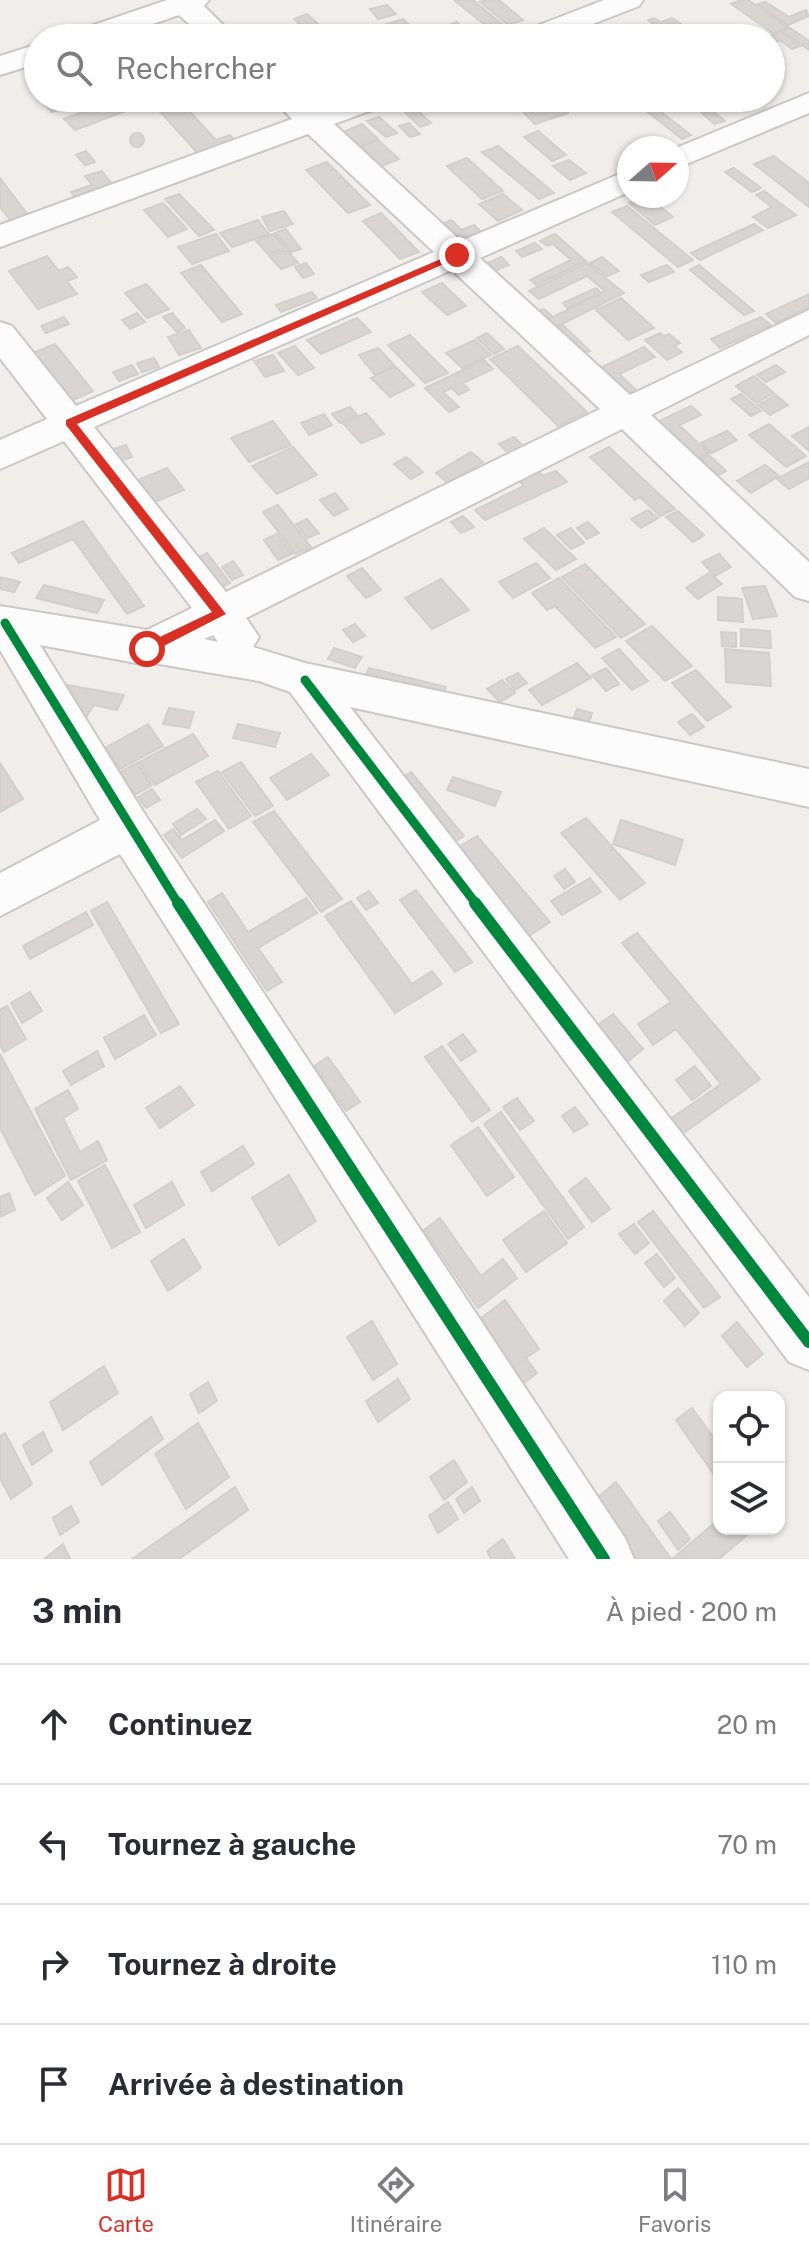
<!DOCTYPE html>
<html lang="fr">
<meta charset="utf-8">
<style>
:root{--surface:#fff;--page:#f2f2f3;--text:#2b2b33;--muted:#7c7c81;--line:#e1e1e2;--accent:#d93025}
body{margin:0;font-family:"Public Sans",sans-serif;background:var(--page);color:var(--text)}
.controls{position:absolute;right:24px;bottom:24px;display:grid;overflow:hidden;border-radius:16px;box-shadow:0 2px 6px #0004}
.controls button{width:72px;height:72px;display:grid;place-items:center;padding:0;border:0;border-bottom:2px solid var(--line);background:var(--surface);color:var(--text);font:40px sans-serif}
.compass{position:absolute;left:617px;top:136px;width:72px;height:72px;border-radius:50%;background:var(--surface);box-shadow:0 2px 6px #0004;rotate:70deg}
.stop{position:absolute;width:24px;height:24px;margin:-18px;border:6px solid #d93025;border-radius:50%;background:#fff}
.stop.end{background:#d93025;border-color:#fff;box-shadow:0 2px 8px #0008}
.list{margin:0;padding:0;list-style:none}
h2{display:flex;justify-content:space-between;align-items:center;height:104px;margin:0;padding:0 32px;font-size:34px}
h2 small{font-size:26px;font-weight:400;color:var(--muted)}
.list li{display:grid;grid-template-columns:52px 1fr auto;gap:24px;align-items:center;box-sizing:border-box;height:120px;padding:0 32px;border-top:2px solid var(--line)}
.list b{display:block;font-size:30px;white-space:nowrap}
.list em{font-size:26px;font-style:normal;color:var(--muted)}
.icon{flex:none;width:44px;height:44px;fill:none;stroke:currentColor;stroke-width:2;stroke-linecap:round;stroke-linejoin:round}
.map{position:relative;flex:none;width:809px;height:1559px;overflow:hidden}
.search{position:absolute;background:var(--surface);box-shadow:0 2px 6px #0004;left:24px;right:24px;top:24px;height:88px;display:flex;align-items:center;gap:20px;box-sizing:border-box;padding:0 28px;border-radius:44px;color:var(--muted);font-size:30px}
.sheet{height:584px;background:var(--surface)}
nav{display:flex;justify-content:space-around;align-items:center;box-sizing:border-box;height:112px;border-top:2px solid var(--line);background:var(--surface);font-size:22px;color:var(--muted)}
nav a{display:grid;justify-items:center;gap:4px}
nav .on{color:var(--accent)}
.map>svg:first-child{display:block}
.building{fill:#d8d5d3;stroke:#d3cfcc;stroke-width:2}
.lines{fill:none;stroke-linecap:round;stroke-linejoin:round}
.minor-casing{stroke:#c9c8c7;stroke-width:4}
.minor{fill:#fdfcfc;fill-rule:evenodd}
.cycleway-far1-casing{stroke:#fff;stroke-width:14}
.cycleway-casing{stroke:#fff;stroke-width:17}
.cycleway-far1{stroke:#00873e;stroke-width:9}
.cycleway{stroke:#00873e;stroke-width:12}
.route{fill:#d93025}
</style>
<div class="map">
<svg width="809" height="1559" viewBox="0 0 809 1559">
<rect width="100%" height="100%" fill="#f0eeeb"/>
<path class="building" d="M454,0H473L508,29L495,33Z
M487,0H499L523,20L508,25L480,2Z
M740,0H748L788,27L773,33L731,4Z
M766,2L789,17L806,10L809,16L788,25L758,4Z
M387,5L396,14L378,19L370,9Z
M307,14L334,38H315L294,19Z
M654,18L661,22L672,18L681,24L662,31L648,20Z
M403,19L415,30L392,38L380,26Z
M457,22L473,38H462L449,25Z
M790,28L809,41V50L782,31Z
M781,32L800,46L792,49L780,40L771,44V38H765Z
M39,98H68L73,104L52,112Z
M90,98L103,101L84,109L77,103Z
M121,98H138L144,104L75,130L64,119Z
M199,98H221L225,103L208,108Z
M308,98H360L318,113L304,100Z
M503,98H519L529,107L516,111Z
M571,98H595L599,102L574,110L564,100Z
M630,98H643L691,135L682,139Z
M178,99L216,140L230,135L238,144L201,157L156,107Z
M556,101L568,113L535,124L523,112Z
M411,105L431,123L420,127L401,108Z
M712,110L725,121L714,124L702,113Z
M379,117L397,133L386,137L367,121Z
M409,123L420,134L410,137L399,126Z
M362,124L378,139L357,147L341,133Z
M538,131L566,155L552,161L524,137Z
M130 140a7 7 0 1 1 14 0a7 7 0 1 1-14 0Z
M378,140L399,159L379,167L357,148Z
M498,146L554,193L539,199L482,152Z
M86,151L95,162L85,165L76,155Z
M774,156L809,183V207L754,164Z
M467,158L503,191L482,199L447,166Z
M569,160L586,173L570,180L553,166Z
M327,162L370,205L348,213L306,170Z
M734,168L761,188L752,192L725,172Z
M102,171L115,188L78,201L71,192L92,185L85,176Z
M0,178L28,215L11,221L0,207Z
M764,191L796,215L768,228L753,217L772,207L756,195Z
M179,194L214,230L199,236L165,199Z
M503,194L522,210L498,221L479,204Z
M647,196L673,217L655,225L629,203Z
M163,203L187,229L168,237L144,210Z
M627,206L693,260L678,267L612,212Z
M284,211L293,224L270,231L262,217Z
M381,213L419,252L400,259L363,221Z
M258,220L269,234L232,247L220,233Z
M451,220L462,230L474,225L481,232L458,240L442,224Z
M754,224L763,230L700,260L691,253Z
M286,229L301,249L291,252L275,233Z
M216,234L229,251L192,264L178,247Z
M273,234L285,248L268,254L256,241Z
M555,234L586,261L536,285L530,280L571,260L553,244L547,246L540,241Z
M535,243L542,249L522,257L516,251Z
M287,250L298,263L281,269L269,256Z
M47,256L59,271L68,267L77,277L67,281L77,294L38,309L9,271Z
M501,257L509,265L490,273L482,266Z
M602,257L619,271L607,276L590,263Z
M306,263L314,274L303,278L295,267Z
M587,263L624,293L554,328L536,312L544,309L553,317L605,291L587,276L539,299L529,291Z
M201,265L242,314L222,322L181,273Z
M667,265L674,272L649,282L641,275Z
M699,265L754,311L744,315L690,270Z
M442,283L466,306L447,315L422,292Z
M146,284L169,309L147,318L125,293Z
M596,288L601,293L567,308L563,303Z
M312,292L317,298L281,312L276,305Z
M809,294V307L776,323L766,314Z
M621,298L654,328L628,340L596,310Z
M137,313L145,322L130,329L122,320Z
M172,313L185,328L177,332L163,317Z
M64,317L69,324L46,333L41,326Z
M761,317L771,325L720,348L711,339Z
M357,318L371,332L321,354L307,340Z
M563,325L590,351L582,354L551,331Z
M189,330L201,348L179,355L168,337Z
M487,333L504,349L494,354L477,338Z
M660,333L664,336L669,334L680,343L674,346L682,352L667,360L645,340Z
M410,335L448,373L425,383L388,345Z
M475,340L491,355L462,368L446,353Z
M55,344L93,391L71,401L33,353Z
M295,346L314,368L298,375L278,353Z
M518,346L587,412L558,426L490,359Z
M644,347L655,357L619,374L636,390L626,395L598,369Z
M378,348L395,366L375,375L359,355Z
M273,355L284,371L265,377L254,361Z
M154,358L159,367L142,372L137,363Z
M484,360L493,369L463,383L469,390L459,395L452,388L443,392L459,407L449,412L425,388Z
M132,365L138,374L119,381L113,372Z
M776,365L785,372L766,382L757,375Z
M395,366L414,385L390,397L371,378Z
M754,376L774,393L756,403L736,386Z
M741,394L761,411L751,416L731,399Z
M776,395L788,405L770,415L758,405Z
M691,406L701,415L679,425L709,453L694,461L655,423Z
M350,407L357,415L340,423L332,414Z
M366,413L384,434L361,443L343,423Z
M324,414L332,425L309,435L301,423Z
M273,421L291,445L249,462L231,438Z
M769,424L806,456L786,467L749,435Z
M809,427V451L792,436Z
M727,431L737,440L712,453L701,443Z
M514,437L521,444L506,451L499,444Z
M126,445L132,457L117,462L110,450Z
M293,447L317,475L277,494L252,466Z
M609,447L675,509L660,516L640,497L635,500L590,457Z
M471,452L483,462L448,483L436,473Z
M709,455L726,471L714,477L697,462Z
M406,457L423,472L411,479L394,464Z
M809,462V478L789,489L777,479Z
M765,465L779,476L751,493L737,481Z
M167,468L184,490L152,503L136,481Z
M535,468L543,476L556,471L567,482L485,520L475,510L524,486L516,478Z
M335,493L348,509L334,516L320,500Z
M278,505L311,547L295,554L263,512Z
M648,510L658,518L641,528L631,519Z
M678,511L704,535L693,542L666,517Z
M463,516L474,527L461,533L451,522Z
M307,519L319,533L307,538L296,524Z
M83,521L144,606L127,614L73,539L19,563L12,553Z
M588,522L599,533L587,539L577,528Z
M544,528L576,559L556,570L524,539Z
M571,528L584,543L571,549L557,535Z
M277,534L292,554L278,560L264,540Z
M207,553L230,583L212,592L189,561Z
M719,554L731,567L715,576L702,562Z
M233,561L243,575L232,580L222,567Z
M536,563L550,578L513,598L499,582Z
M585,564L645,624L621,638L562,577Z
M362,568L381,590L366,598L347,576Z
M709,573L722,584L698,599L686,588Z
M0,577L20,582L14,592L0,589Z
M559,578L616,637L595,648L555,606L547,610L532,593Z
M441,579L469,610L432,629L405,598Z
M44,585L104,600L97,613L36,598Z
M765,586L777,616L753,619L742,588Z
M718,597L742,599L743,622L718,620Z
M355,624L365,636L353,642L343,630Z
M652,626L692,666L665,681L626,641Z
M741,629L770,631L771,648L741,646Z
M721,632L736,633V647L722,646Z
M334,648L362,657L355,668L328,659Z
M619,649L648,681L632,690L602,658Z
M725,649L769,653L771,686L726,682Z
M577,663L591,678L542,705L529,690Z
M369,668L446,687L443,697L365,678Z
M606,668L619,684L606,691L592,675Z
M696,670L731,707L707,721L672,683Z
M518,673L527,683L515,690L506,679Z
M502,680L515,693L500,702L487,689Z
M67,685L124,695L117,710L94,705L85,719Z
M169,708L194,712L189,728L163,724Z
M577,709L592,713L589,722L574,717Z
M692,714L704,727L690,735L678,722Z
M148,724L163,746L120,769L105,748Z
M238,724L280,733L275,747L233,738Z
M193,734L208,756L155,785L139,762Z
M311,754L329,775L287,800L270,778Z
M241,762L273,806L255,816L222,772Z
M0,763L23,799L0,812Z
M137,763L152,785L135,795L120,772Z
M218,771L251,816L229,829L196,782Z
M411,772L464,836L450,845L397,781Z
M453,777L501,792L495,806L447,790Z
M152,789L160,800L146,808L138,797Z
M197,809L206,819L181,835L173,824Z
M274,811L342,899L321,912L253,822Z
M586,818L645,883L620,900L561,833Z
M215,820L224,831L182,858L164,835L173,829L182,840Z
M621,820L683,840L675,865L613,844Z
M477,836L550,922L523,940L450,852Z
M565,869L575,882L564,889L554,876Z
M590,878L601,892L562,915L551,901Z
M416,890L472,962L455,972L400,900Z
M369,891L378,903L366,910L357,898Z
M222,893L248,932L306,898L317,913L258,948L282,982L267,991L208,902Z
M351,901L412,984L432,971L442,984L395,1013L325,916Z
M107,902L179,1024L161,1033L91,911Z
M86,912L93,925L30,959L23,946Z
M637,933L760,1079L678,1137L666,1122L721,1084L676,1029L653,1045L638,1024L671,1002L622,943Z
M30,992L42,1011L22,1023L11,1003Z
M7,1006L26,1039L4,1052L0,1045V1010Z
M613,1014L643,1049L626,1063L595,1027Z
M144,1015L156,1035L115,1059L104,1038Z
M463,1034L476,1051L461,1061L448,1044Z
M442,1046L490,1110L472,1122L425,1057Z
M97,1051L104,1066L71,1085L63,1071Z
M0,1054L65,1176L35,1195L0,1128Z
M328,1057L360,1102L346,1111L314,1066Z
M695,1066L711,1086L692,1100L676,1080Z
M180,1086L194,1105L160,1128L146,1108Z
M68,1090L78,1109L63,1118L80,1152L98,1141L107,1160L71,1180L35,1109Z
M517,1098L534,1121L520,1130L503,1107Z
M575,1107L588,1124L574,1132L562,1116Z
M501,1112L584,1227L568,1239L484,1124Z
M478,1127L514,1177L487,1196L451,1145Z
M243,1146L254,1164L212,1191L201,1172Z
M105,1165L140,1232L112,1248L78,1181Z
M289,1175L316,1221L279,1245L252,1198Z
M586,1178L610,1209L592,1222L569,1191Z
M68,1182L83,1205L62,1220L47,1198Z
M172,1182L184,1205L146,1228L134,1205Z
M9,1193L15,1210L0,1217V1197Z
M544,1211L567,1243L526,1272L503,1240Z
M653,1211L720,1297L704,1308L638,1222Z
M440,1218L481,1276L503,1259L517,1278L478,1308L424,1230Z
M634,1224L649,1243L635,1254L619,1234Z
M184,1239L201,1268L168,1291L151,1261Z
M657,1254L675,1278L664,1287L645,1263Z
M678,1288L699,1313L685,1326L664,1301Z
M505,1300L539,1349L526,1358L537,1373L524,1383L480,1319Z
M372,1321L397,1364L373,1380L347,1337Z
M737,1322L763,1354L747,1367L722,1336Z
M104,1366L118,1393L63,1430L50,1402Z
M398,1379L410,1399L378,1422L366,1401Z
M208,1382L217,1401L199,1413L190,1394Z
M692,1408L719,1445V1482L676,1420Z
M151,1417L163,1439L102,1485L90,1462Z
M198,1423L229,1477L186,1509L155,1454Z
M43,1432L52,1451L32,1465L23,1445Z
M5,1433L32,1484L11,1499L0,1478V1436Z
M454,1460L467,1482L444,1500L430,1477Z
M616,1482L671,1559H636L595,1500Z
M235,1487L248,1510L179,1559H132Z
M472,1487L480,1501L464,1513L456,1499Z
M448,1502L458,1519L438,1533L429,1516Z
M71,1506L79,1522L60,1535L53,1518Z
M670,1512L690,1539L678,1550L658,1521Z
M719,1519V1529H743L747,1535L719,1559H672Z
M503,1539L515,1559H491L487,1551Z
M63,1544L70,1559H44Z"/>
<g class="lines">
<defs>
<path id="minor" d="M167,0H209L204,6L236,38H205L179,15L111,38H69L73,32Z
M604,0H643L639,6L557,38H517L521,32Z
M38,44V63L0,75V56Z
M809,93V113L677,168L676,148Z
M272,98H305L317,110L349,98H392L388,104L334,124L461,241L629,170V192L480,258L630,395L809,310V335L651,415L809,562V601L795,597L622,429L246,618L259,637L253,647L305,663L809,769V807L350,707L809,1297V1370L789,1362L290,692L259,681L153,663L147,665L40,645L144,813L625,1538L634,1559H569L120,854L0,916V873L100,820L0,650V606L147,630L192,608L64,441L0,469V440L47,419L0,358V322L12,326L76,406L434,252L308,134L0,247V225L292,119ZM452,270L600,409L226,592L94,427ZM213,635L218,642L204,639Z"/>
</defs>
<use href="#minor" class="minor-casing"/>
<use href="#minor" class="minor"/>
<defs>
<path id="cycleway-far1" d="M5,623L179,905
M305,680L477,905"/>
<path id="cycleway" d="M178,903L604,1559
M475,903L809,1342"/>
</defs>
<use href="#cycleway-far1" class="cycleway-far1-casing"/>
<use href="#cycleway" class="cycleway-casing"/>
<use href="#cycleway-far1" class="cycleway-far1"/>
<use href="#cycleway" class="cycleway"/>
</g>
<path class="route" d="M457,252L462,255L460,257L77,424L226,614L152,652H143V645L212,612L66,425V420Z"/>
</svg>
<div class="controls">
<button><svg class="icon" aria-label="locate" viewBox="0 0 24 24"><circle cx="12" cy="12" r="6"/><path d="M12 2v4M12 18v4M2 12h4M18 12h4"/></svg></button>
<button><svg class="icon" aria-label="layers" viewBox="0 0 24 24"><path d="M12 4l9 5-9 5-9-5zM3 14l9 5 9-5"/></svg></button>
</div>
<svg class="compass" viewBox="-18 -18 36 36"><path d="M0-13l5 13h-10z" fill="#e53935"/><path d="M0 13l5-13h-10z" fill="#7c7c81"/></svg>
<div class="stop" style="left:147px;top:649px"></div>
<div class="stop end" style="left:457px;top:255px"></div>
<div class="search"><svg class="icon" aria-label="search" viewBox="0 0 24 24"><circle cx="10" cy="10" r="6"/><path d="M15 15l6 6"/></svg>Rechercher</div>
</div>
<section class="sheet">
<h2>3 min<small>À pied · 200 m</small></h2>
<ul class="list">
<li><svg class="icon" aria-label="ahead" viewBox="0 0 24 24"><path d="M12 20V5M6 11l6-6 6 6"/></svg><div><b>Continuez</b></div><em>20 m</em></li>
<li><svg class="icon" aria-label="left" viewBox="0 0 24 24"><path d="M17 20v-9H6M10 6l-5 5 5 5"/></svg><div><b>Tournez à gauche</b></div><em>70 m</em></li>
<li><svg class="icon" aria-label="right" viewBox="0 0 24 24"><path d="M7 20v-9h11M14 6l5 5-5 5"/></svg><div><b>Tournez à droite</b></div><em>110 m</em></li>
<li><svg class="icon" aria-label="arrive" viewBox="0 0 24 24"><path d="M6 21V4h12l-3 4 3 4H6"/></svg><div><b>Arrivée à destination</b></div></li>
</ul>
</section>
<nav>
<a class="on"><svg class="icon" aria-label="map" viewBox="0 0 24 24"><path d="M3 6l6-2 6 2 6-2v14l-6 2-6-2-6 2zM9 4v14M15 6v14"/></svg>Carte</a>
<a><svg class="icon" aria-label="directions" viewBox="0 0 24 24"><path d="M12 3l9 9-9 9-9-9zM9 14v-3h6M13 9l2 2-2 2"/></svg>Itinéraire</a>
<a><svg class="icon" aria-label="saved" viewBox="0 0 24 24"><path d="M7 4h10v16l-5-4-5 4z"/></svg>Favoris</a>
</nav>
